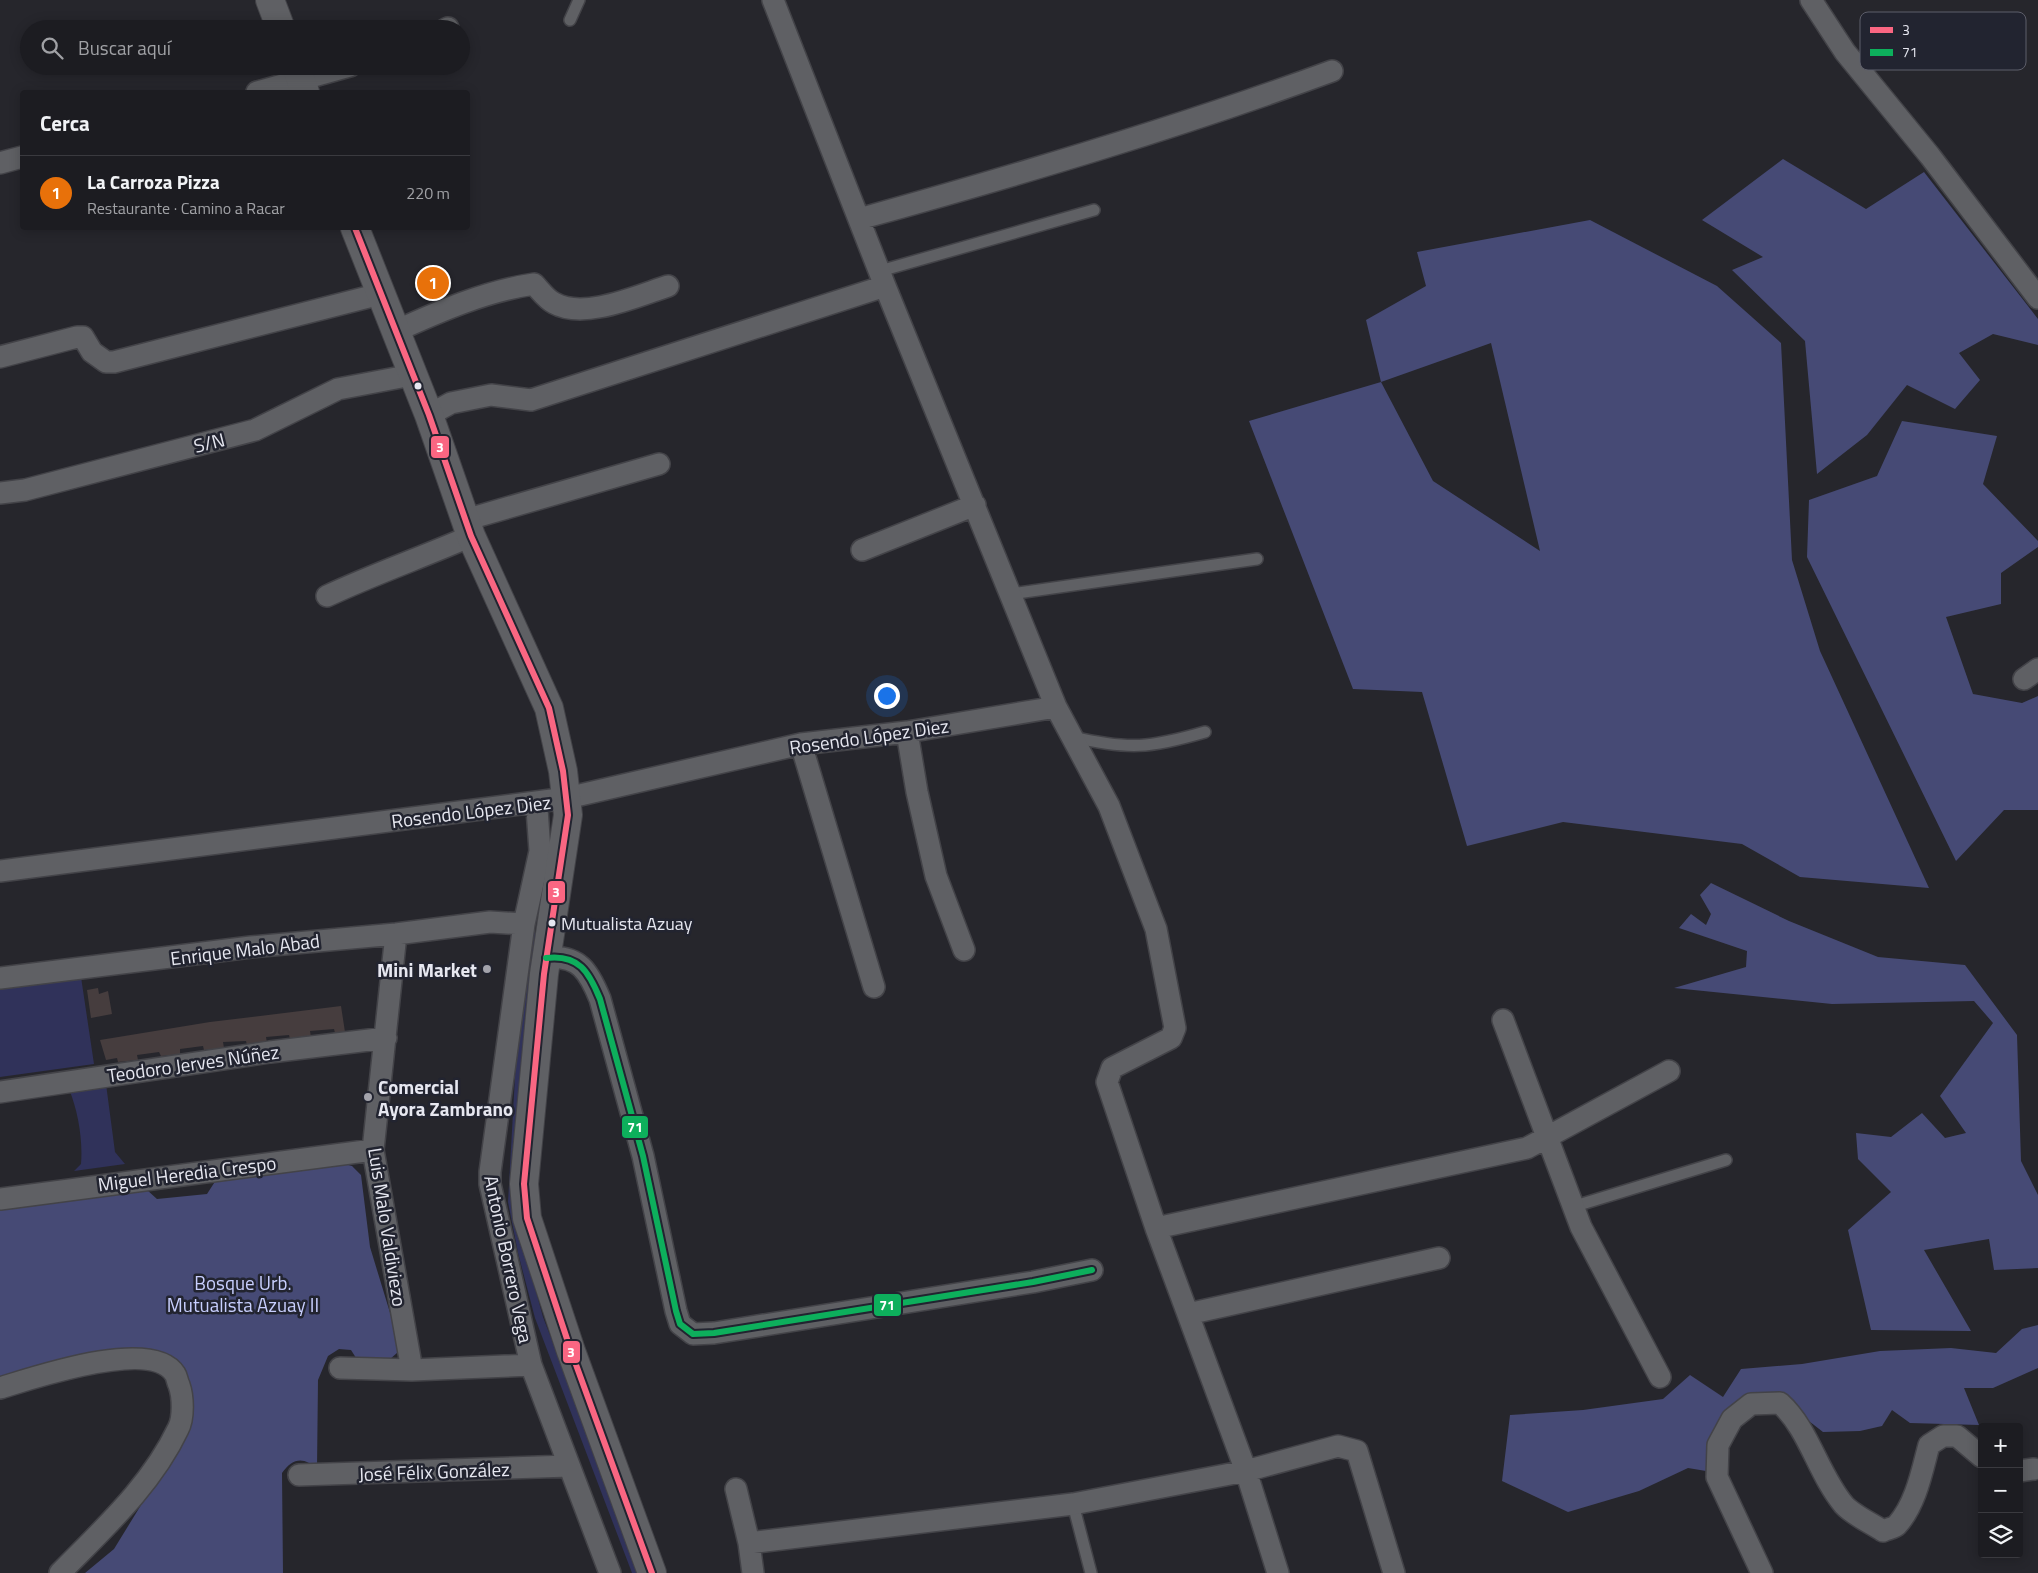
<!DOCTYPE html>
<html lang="es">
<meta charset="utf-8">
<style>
:root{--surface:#1c1c21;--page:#25252a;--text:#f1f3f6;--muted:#a0a1a5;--line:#3a3a3f;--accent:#a3a3ab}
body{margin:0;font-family:"Titillium Web",sans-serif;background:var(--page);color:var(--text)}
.controls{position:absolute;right:15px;bottom:15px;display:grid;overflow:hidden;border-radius:5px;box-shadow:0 2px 12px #0003}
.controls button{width:45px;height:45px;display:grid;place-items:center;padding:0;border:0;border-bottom:1px solid var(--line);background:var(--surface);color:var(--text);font:25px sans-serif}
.you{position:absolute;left:886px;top:695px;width:18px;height:18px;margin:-12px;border:4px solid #fff;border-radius:50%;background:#1a73e8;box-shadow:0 0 0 8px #1a73e833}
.badge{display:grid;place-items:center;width:32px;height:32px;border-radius:50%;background:var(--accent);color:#fff;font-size:16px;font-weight:700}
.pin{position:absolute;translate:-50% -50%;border:2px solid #fff;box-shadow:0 1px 5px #0006}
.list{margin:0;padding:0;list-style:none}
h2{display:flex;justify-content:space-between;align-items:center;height:65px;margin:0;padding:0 20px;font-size:21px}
h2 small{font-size:16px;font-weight:400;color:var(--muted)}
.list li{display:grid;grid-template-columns:32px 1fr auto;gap:15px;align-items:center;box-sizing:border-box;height:75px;padding:0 20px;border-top:1px solid var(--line)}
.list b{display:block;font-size:19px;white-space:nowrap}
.list p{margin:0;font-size:16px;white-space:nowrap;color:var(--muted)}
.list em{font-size:16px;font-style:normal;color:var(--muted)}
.icon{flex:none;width:28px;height:28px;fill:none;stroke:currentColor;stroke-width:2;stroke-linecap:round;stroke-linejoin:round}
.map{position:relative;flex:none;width:2038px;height:1573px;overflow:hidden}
.search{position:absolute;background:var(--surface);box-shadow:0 2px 12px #0003;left:20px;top:20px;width:450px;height:55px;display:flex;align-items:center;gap:12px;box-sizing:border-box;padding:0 18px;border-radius:28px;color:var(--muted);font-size:19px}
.panel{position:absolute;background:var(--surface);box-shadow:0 2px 12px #0003;left:20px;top:90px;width:450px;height:140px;border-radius:5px}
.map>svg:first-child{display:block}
.green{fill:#30325a}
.forest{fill:#464a75;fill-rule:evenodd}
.building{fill:#463d3e}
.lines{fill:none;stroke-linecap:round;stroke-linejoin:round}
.service-casing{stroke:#434348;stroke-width:14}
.minor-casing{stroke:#434348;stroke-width:24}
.tertiary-casing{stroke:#434348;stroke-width:30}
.service{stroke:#5f6064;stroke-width:11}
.minor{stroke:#5f6064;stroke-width:21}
.tertiary{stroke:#5f6064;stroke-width:28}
.bus-1-casing{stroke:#222430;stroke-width:10}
.bus-2-casing{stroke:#222430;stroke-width:10}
.bus-1{stroke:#fa6682;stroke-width:6}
.bus-2{stroke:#0daf5c;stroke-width:6}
.bus-dot{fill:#e6e7f0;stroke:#222430;stroke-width:2}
.poi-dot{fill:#a3a3ab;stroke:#222430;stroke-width:2}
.labels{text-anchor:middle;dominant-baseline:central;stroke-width:5;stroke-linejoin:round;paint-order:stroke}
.bus-label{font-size:18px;fill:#e6e7f0;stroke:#222430;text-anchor:start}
.street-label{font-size:19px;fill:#e6e7f0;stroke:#222430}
.poi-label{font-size:19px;font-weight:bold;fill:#e6e7f0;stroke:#222430;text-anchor:end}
.park-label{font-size:19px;fill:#c8cffe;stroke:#222430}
.key{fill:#222430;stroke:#5d5e6a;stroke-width:1}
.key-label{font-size:14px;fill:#e6e7f0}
.line-badge{stroke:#222430;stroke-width:2}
.badge-label{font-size:14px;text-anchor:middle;font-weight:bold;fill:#fff}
</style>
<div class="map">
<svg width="2038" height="1573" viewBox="0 0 2038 1573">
<rect width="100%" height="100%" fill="#26262c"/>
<path class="green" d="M529,923L536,935L525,1018L520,1119L525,1251L543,1317L642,1573H632L535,1318L518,1253L508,1202L518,1023Z
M81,977L94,1064L0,1077V987Z
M106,1084L115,1152L125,1164L74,1171L81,1164C83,1140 78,1111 69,1089Z"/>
<path class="forest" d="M1783,159L1866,209L1924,172L2038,319V345L1993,334L1959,353L1980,380L1955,409L1907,385L1867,435L1817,474L1805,341L1732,270L1763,257L1702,220Z
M1590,220L1717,286L1781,343L1792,560L1820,651L1929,888L1800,877L1742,844L1563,822L1467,846L1422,692L1353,689L1249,421L1381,382L1366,320L1426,286L1417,252ZM1491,343L1540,551L1433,481L1381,382Z
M1902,421L1997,436L1983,484L2038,541V547L2001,573V604L1946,617L1973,694L2022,703L2038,696V810H2004L1956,861L1807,557L1809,500L1877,476Z
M1711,883L1789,921L1878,957L1965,965L2017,1035L2021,1161L2038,1195V1268L1994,1270L1989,1239L1924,1250L1971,1331L1871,1330L1848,1230L1891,1192L1858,1159L1856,1133L1891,1137L1922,1113L1945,1138L1966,1133L1940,1096L1993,1023L1974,1001L1832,1004L1674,988L1746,967L1747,951L1679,928L1691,914L1706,925L1711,914L1700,895Z
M337,1162L352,1166L361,1175L370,1247L398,1339V1352L389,1360L358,1361L351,1350L339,1349L328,1356L318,1380L317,1469C304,1456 292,1458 282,1473L283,1573H85L114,1549L165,1466L186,1385L154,1358L0,1381V1210L147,1190L157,1199L207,1194L216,1180Z
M2038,1325V1368L1993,1388H1964L1979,1425L1910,1423L1892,1410L1882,1426L1860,1431L1823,1432L1796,1411L1724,1415L1709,1439L1706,1471L1688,1468L1639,1491L1568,1512L1502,1481L1510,1415L1583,1410L1663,1399L1690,1375L1723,1397L1741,1369L1802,1364L1880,1351L1951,1348L1996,1353L2022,1329Z"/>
<path class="building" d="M98,988L99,994L108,991L112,1014L91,1018L87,990Z
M341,1006L345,1032L335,1033L334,1029L310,1031L311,1037L290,1039L289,1035L266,1037L267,1043L247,1045L246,1041L223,1042L224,1048L204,1050L203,1046L180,1049V1054L161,1056L159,1052L137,1055L138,1060L118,1062L117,1058L106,1060L100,1040L210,1022Z"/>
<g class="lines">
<defs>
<path id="service" d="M570,20L579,0
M880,271L1094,210
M1011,594L1257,559
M1073,737C1129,750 1150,748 1205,732
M1572,1207L1726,1160
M1073,1504L1091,1573"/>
<path id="minor" d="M773,0L885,286L1056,707L1109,806L1156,929L1175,1028L1171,1038L1112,1068L1107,1082L1156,1228L1246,1471L1338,1446L1357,1451L1394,1573
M1811,0L1845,52L1930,156L2038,298
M446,29L448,28
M257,92L350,66
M0,163L22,157
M859,219C1018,175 1177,128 1332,71
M396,331C440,311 486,291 534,284C540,290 546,299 554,303C584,320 637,296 668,286
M0,357L77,337H83L92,352L106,362H114L380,294
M429,415L451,403L491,395L531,400L885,286
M0,493L25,490L255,430L338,389L412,375
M465,520L659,464
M862,550L975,505
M327,596C374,574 423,557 471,536
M2024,679L2038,669
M907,732L917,792L936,876L964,950
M801,744L874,987
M0,871L567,798L801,744L907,732L1056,707
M524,924L490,1172V1184L531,1365L610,1573
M396,934L373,1150L412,1370
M546,958C579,954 589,972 600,999L643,1156L676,1311L680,1324L693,1334L714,1333L1033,1282L1092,1270
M0,978L251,947L396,934L490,922L524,924L540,851L537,809L529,804
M1503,1020L1581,1227L1660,1377
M0,1092L270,1052L386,1038
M0,1199L373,1150
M1156,1228L1527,1148L1669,1071
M1188,1314L1439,1258
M340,1368L412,1370L531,1365
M0,1388C33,1378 152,1337 175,1374C177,1377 177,1381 179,1385C183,1396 184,1418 178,1429C151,1486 103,1529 60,1573
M2019,1471L2034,1469
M299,1475L569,1466
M736,1489L749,1543L753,1573
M749,1543L1073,1504L1246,1471L1278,1573
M1762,1573L1717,1477L1718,1445L1732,1419L1751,1404L1780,1403C1809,1429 1818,1474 1844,1505C1853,1515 1871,1523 1883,1531C1887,1529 1894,1528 1897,1525C1916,1504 1922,1471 1929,1445L1943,1436H1957L1982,1457"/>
<path id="tertiary" d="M270,0L281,29
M296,66L305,92
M355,228L429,415L471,536L549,708L563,771L568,815L544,974L524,1184L527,1218L571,1351L652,1573"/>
</defs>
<use href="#service" class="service-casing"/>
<use href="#minor" class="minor-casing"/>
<use href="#tertiary" class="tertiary-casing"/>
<use href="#service" class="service"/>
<use href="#minor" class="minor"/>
<use href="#tertiary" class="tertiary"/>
<defs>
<path id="bus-1" d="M355,228L429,415L471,536L549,708L563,771L568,815L544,974L524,1184L527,1218L571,1351L652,1573"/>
<path id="bus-2" d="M546,958C579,954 589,972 600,999L643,1156L676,1311L680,1324L693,1334L714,1333L1033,1282L1092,1270"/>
</defs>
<use href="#bus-1" class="bus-1-casing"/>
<use href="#bus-2" class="bus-2-casing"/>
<use href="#bus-1" class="bus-1"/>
<use href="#bus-2" class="bus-2"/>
</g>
<g class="bus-dot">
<circle cx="418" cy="386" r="4.5"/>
<circle cx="552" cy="923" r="4.5"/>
</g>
<g class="poi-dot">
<circle cx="487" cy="969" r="5"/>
<circle cx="368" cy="1097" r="5"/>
</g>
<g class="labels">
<g class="bus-label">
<text x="561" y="923">Mutualista Azuay</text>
</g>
<g class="street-label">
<text transform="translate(209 442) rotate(-14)">S/N</text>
<text transform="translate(869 736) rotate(-8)">Rosendo López Diez</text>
<text transform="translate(471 811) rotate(-7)">Rosendo López Diez</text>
<text transform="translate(245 949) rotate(-7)">Enrique Malo Abad</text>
<text transform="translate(193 1063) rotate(-8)">Teodoro Jerves Núñez</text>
<text transform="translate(187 1173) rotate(-7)">Miguel Heredia Crespo</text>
<text transform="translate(388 1227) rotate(81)">Luis Malo Valdiviezo</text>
<text transform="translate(509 1259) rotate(78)">Antonio Borrero Vega</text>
<text transform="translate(434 1471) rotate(-2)">José Félix González</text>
</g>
<g class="poi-label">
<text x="477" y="969">Mini Market</text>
<text x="378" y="1086" text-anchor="start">Comercial<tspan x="378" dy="22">Ayora Zambrano</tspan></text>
</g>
<g class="park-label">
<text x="243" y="1282">Bosque Urb.<tspan x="243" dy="22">Mutualista Azuay II</tspan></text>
</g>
</g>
<rect x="1860" y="12" width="166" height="58" rx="8" class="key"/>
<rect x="1870" y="27" width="23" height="6" fill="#fa6682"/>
<rect x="1870" y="49" width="23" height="7" fill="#0daf5c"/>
<g class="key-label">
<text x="1902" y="35">3</text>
<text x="1902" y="57">71</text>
</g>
<g class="line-badge">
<rect x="430" y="435" width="20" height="24" rx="5" fill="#fa6682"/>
<rect x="547" y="880" width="19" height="24" rx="5" fill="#fa6682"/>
<rect x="621" y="1115" width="28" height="24" rx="5" fill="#0daf5c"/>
<rect x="873" y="1293" width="29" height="24" rx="5" fill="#0daf5c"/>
<rect x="562" y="1340" width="19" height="24" rx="5" fill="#fa6682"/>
</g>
<g class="badge-label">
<text x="440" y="452">3</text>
<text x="556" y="897">3</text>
<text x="635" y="1132">71</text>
<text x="887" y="1310">71</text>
<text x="571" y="1357">3</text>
</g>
</svg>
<div class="controls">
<button>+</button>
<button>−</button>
<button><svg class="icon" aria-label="layers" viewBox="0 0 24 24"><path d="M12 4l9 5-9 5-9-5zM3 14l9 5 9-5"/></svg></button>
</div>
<div class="you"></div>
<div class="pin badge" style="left:433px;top:283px;background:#e8710a">1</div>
<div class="search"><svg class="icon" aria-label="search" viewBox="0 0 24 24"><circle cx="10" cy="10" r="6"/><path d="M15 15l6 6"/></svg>Buscar aquí</div>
<section class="panel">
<h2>Cerca<small></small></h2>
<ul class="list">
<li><span class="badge" style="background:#e8710a">1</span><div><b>La Carroza Pizza</b><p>Restaurante · Camino a Racar</p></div><em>220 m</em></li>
</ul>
</section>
</div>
